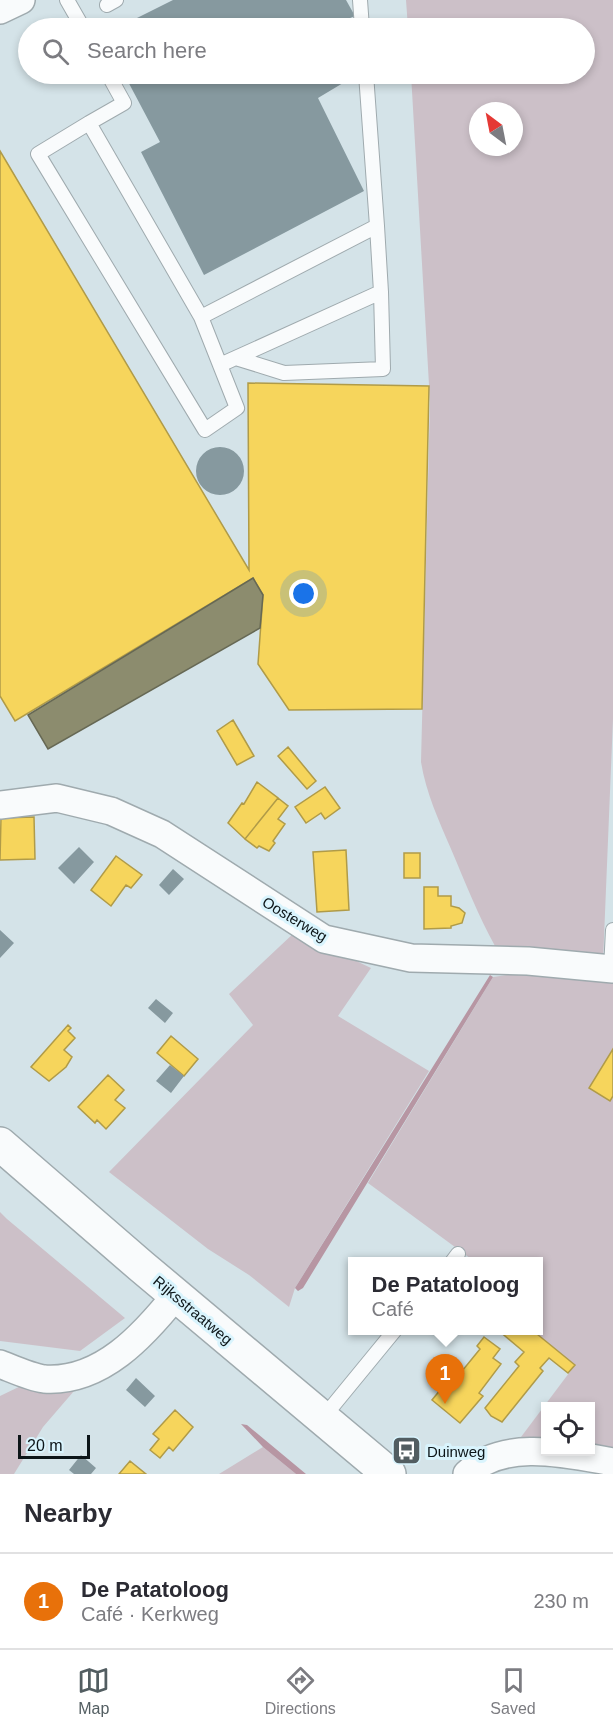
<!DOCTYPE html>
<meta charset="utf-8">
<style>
:root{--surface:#fff;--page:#f2f2f3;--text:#2b2b33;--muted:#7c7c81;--line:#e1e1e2;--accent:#525d61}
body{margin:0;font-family:Arial,sans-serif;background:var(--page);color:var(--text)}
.controls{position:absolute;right:18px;bottom:18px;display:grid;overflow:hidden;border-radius:0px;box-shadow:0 3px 9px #0003}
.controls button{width:54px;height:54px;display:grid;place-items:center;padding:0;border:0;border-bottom:2px solid var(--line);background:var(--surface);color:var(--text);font:30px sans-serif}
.compass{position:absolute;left:469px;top:102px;width:54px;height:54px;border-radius:50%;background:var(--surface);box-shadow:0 3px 9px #0003;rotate:328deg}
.scale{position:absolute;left:18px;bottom:15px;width:72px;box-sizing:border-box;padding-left:6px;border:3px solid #0c1518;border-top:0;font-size:16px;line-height:21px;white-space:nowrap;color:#0c1518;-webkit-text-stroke:4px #d9f4fd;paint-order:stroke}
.you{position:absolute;left:304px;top:594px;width:21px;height:21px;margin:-15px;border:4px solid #fff;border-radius:50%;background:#1a73e8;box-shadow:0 0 0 9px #1a73e833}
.badge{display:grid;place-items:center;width:39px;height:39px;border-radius:50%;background:var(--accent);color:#fff;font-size:20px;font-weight:700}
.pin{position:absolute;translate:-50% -50px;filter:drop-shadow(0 2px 3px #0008)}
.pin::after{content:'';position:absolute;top:32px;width:21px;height:18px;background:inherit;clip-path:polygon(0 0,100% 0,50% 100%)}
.popup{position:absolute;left:348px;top:1257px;width:195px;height:78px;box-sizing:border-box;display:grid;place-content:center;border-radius:0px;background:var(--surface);filter:drop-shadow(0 2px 4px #0005);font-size:20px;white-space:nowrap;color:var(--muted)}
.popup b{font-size:22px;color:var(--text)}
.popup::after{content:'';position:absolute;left:50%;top:100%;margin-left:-12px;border:12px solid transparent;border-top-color:var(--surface)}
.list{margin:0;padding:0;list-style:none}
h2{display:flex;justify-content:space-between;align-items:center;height:78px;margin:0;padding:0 24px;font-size:26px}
h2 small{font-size:20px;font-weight:400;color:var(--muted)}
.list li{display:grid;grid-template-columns:39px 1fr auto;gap:18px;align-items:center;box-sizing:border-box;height:96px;padding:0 24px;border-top:2px solid var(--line)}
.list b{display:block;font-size:22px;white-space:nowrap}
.list p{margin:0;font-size:20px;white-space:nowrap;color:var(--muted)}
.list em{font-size:20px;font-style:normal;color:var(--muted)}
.icon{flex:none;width:33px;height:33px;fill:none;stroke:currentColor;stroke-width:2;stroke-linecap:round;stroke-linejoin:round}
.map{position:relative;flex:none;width:613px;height:1474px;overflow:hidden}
.search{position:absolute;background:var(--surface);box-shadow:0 3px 9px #0003;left:18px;right:18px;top:18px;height:66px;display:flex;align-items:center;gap:15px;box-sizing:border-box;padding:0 21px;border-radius:33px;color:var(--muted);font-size:22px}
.sheet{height:174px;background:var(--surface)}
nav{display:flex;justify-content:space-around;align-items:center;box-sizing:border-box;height:84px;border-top:2px solid var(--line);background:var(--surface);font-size:16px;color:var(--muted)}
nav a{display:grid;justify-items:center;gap:3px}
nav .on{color:var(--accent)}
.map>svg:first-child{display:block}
.green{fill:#ccc0c8;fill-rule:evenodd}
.water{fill:#b796a3}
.homes{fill:#f6d55c;stroke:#b09b48;stroke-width:1.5}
.industry{fill:#8c8c6e;stroke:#666854;stroke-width:1.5}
.building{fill:#86999f}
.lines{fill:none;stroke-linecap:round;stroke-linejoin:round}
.lane-casing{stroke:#9faaae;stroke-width:16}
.street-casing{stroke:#9faaae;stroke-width:30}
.secondary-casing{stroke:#9faaae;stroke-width:36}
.lane{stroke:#f9fbfc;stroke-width:14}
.street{stroke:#f9fbfc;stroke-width:27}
.secondary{stroke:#f9fbfc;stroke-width:33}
.labels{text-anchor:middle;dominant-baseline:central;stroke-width:6;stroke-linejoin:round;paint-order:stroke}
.street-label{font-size:15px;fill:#0c1518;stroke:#d9f4fd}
.poi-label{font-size:15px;fill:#0c1518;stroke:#d9f4fd;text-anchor:start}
</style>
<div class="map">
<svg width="613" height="1474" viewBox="0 0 613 1474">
<rect width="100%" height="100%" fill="#d4e3e8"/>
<path class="green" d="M406,0H613V719L603,962L494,950L495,946C478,915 465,882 451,849C439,821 426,793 421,762L430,402L411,74H584V28H408ZM478,111H514V147H478Z
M295,932L371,968L338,1016L429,1071L295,1288L289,1307L249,1275L208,1249L109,1172L253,1025L229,994Z
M520,973L613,983V1449L591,1446L590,1406H546L545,1440L521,1437L575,1365L532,1331L538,1330V1262L474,1261L368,1183L493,977Z
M0,1212L7,1219L125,1318L80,1351L0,1341Z
M27,1383H45L74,1391L43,1427L14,1474H0V1396Z
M263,1447L296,1474H219Z"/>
<path class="water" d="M490,975L493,977L303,1288L298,1291L295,1288Z
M241,1424L247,1425L306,1474H296L263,1447Z"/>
<path class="homes" d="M0,151L249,570L248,383L429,386L422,709L289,710L258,664L263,595L253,578L15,721L0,696Z
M233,720L254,756L237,765L217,731Z
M288,747L316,781L307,789L278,756Z
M257,782L278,798L245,839L228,823L242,803L244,804Z
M325,787L340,808L325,819L321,813L306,823L295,807Z
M278,798L288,806L278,819L285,824L273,841L275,843L269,851L259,846L257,848L245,839Z
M34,817L35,859L0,860L1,818Z
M346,850L349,910L317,912L313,852Z
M404,853H420V878H404Z
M116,856L142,875L131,888L126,885L111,906L91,890Z
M424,887H438V896H451V906L459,908L465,913L462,923L451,926V928L424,929Z
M68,1025L71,1028L68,1031L75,1038L64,1050L72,1057L66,1067L49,1081L31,1067Z
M171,1036L198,1059L184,1076L157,1053Z
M613,1049V1096L610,1101L589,1088Z
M108,1075L124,1090L115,1100L125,1108L106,1129L97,1120L95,1123L78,1107Z
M498,1330H532L575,1365L568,1373L549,1358L540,1368L543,1371L502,1422L491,1416L485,1408L519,1366L515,1362L524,1352Z
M484,1337L500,1349L493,1358L501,1364L479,1393L483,1396L460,1423L432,1400L454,1373L458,1376L480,1349L477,1346Z
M175,1410L193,1427L173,1451L169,1447L160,1458L150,1450L159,1439L153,1434Z
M130,1461L146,1474H119Z"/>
<path class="industry" d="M253,578L263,595L260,628L48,749L28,715Z"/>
<path class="building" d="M173,0H346L355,16L326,28H117Z
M124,74H338L343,83L318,98L364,191L204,275L141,152L160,142Z
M196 471a24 24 0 1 1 48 0a24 24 0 1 1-48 0Z
M79,847L94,862L74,884L58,868Z
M173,869L184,879L169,895L159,885Z
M0,930L14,943L0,958Z
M156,999L173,1013L165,1023L148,1008Z
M170,1065L184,1076L171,1093L156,1081Z
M136,1378L155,1396L145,1407L126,1390Z
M81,1455L96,1468L91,1474H74L69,1470Z"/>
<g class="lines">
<defs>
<path id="lane" d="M67,0L83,28
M360,0L362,28
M107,5L116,0
M89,123L201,317L237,408L205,430L38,154Z
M89,123L124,103L108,74
M201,317L377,226L366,74
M236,358L284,373L383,369L381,292
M220,365L381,292L377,226
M611,969L613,930
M452,1262L458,1254
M322,1419L395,1330"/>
<path id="street" d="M0,10L21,0
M0,805L57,798L111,811L162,834L324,939L411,958L528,961L613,969
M0,1364C13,1369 30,1377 44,1379C101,1383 144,1335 176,1295
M467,1474C504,1438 568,1454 613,1462"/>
<path id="secondary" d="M0,1144L141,1266L389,1474"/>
</defs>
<use href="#lane" class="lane-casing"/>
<use href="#street" class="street-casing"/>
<use href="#secondary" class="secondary-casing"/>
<use href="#lane" class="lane"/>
<use href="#street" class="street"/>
<use href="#secondary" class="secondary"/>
</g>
<defs>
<symbol id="bus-square" viewBox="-11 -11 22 22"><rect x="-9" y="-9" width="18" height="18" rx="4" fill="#525d61" stroke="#d9f4fd"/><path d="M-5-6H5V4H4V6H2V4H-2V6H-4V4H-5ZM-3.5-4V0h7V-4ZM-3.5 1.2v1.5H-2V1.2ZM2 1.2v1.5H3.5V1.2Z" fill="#fff"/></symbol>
</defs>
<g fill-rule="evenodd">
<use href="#bus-square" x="390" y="1434" width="33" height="33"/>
</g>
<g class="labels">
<g class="street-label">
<text transform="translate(295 919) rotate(31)">Oosterweg</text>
<text transform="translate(193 1310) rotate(40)">Rijksstraatweg</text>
</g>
<g class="poi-label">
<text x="427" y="1451">Duinweg</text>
</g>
</g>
</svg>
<div class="controls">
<button><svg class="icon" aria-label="locate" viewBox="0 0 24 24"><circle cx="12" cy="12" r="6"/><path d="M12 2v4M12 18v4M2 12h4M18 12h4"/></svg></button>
</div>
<svg class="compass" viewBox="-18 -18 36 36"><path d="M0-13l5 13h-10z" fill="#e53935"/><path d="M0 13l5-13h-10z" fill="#7c7c81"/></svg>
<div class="scale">20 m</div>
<div class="you"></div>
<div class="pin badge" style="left:445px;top:1404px;background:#e8710a">1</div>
<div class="popup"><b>De Patatoloog</b>Café</div>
<div class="search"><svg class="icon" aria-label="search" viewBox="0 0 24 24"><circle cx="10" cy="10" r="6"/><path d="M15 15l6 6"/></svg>Search here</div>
</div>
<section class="sheet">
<h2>Nearby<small></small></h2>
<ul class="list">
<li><span class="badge" style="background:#e8710a">1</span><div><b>De Patatoloog</b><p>Café · Kerkweg</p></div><em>230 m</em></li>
</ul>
</section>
<nav>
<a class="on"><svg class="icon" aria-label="map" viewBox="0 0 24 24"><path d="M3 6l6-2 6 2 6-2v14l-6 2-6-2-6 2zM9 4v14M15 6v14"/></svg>Map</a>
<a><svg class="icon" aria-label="directions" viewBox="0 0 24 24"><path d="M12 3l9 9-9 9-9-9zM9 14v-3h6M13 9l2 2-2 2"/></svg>Directions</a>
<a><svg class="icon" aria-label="saved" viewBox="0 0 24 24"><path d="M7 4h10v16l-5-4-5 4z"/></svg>Saved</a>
</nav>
